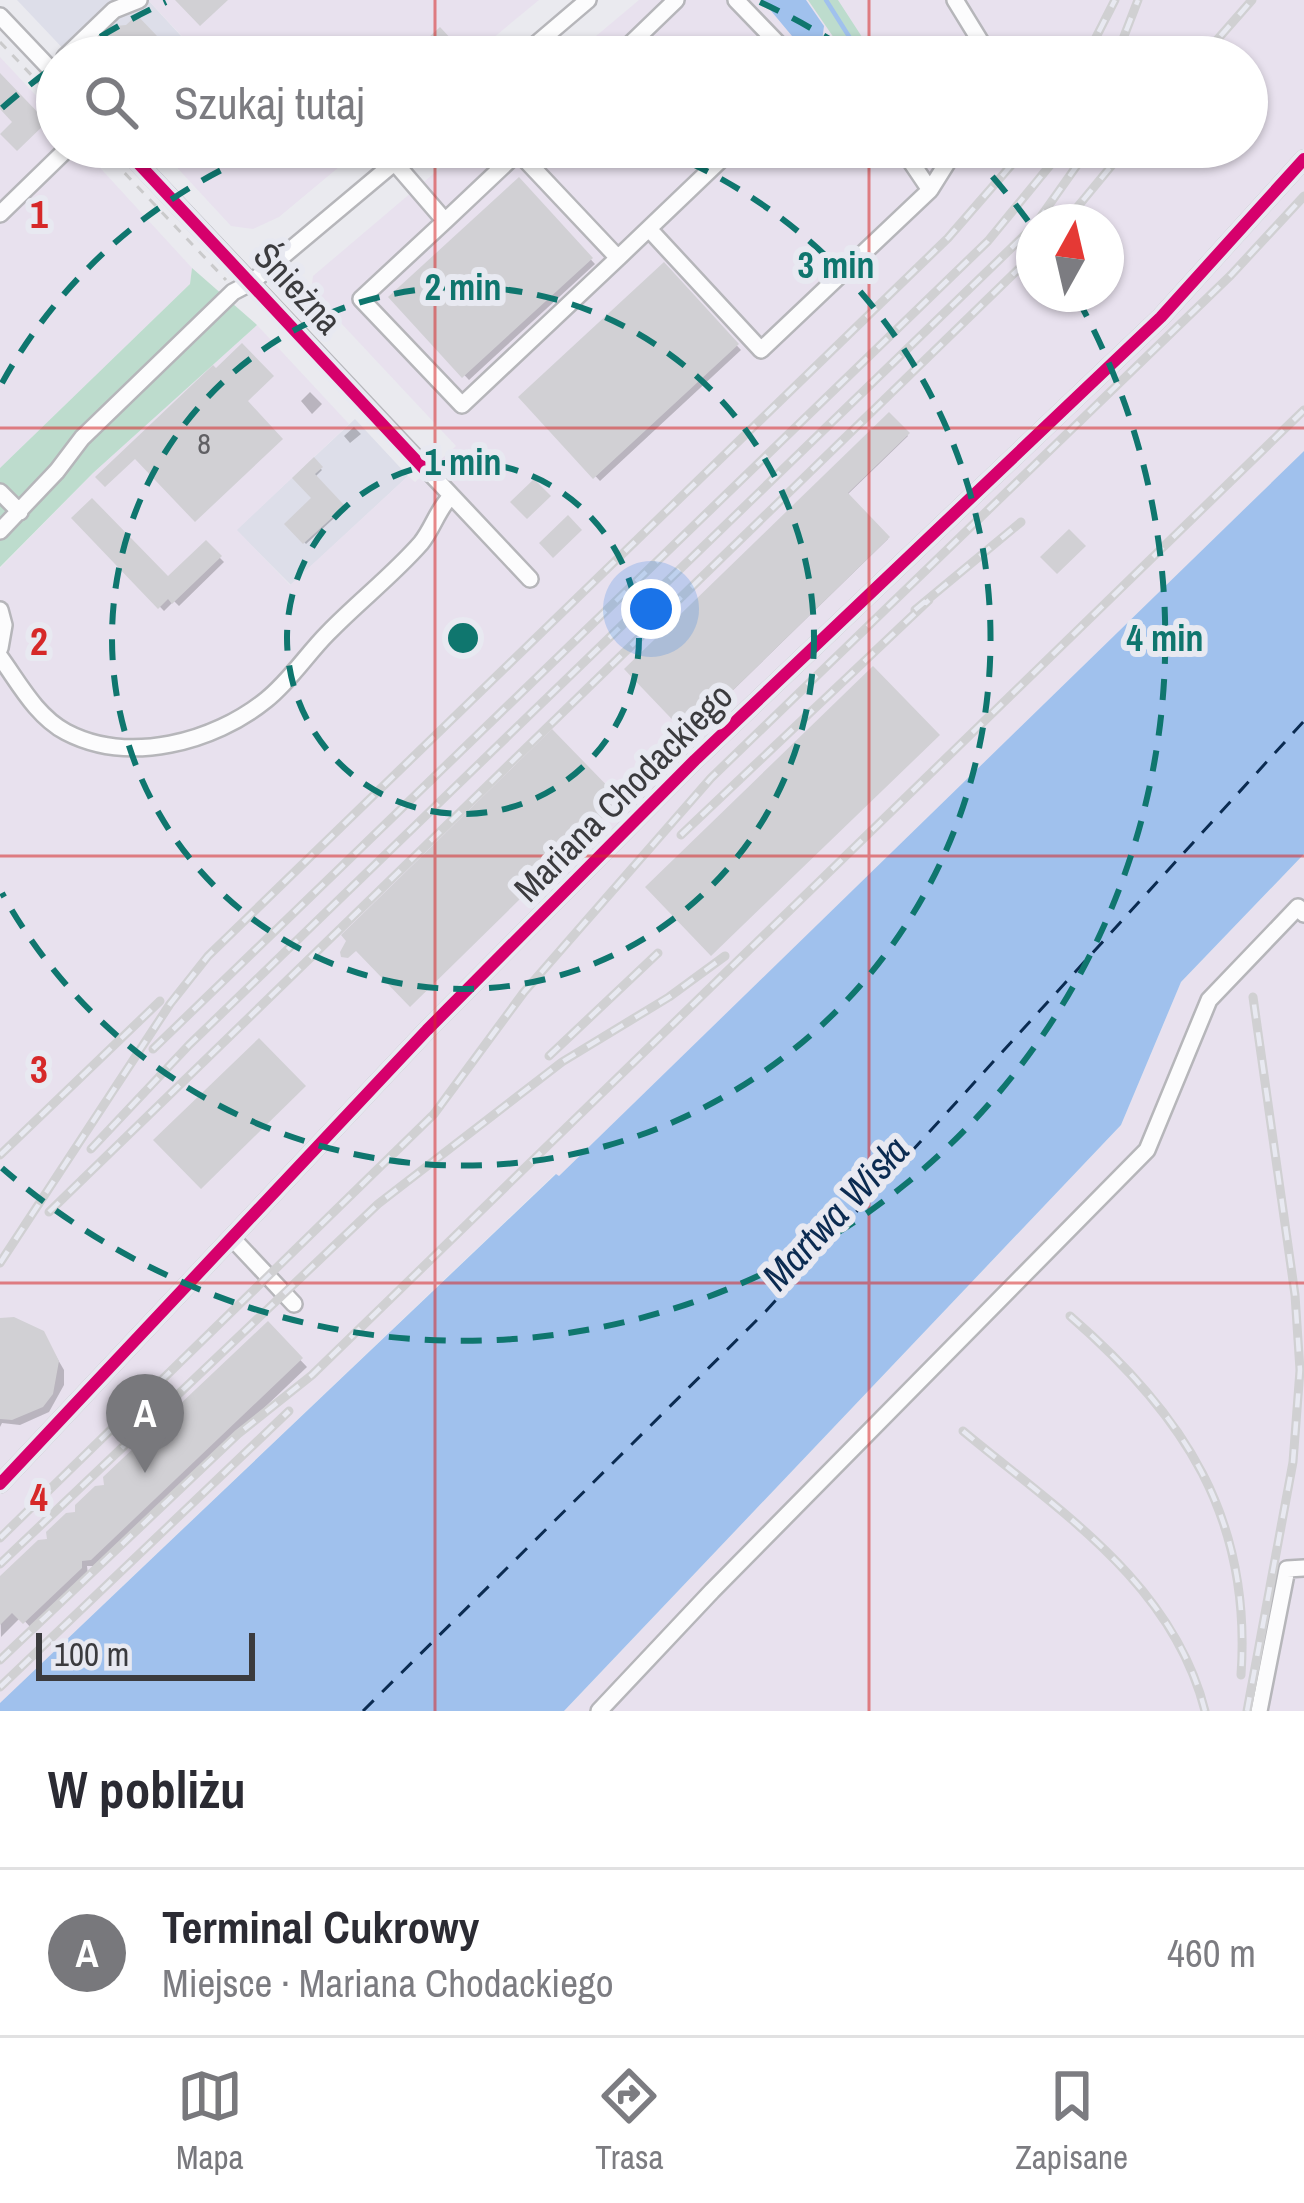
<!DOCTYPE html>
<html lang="pl">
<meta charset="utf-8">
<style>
:root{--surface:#fff;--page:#f7f7f7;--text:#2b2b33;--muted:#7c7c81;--line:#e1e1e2;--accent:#78787c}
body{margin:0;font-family:"Archivo Narrow",sans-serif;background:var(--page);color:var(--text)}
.compass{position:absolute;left:1016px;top:204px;width:108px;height:108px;border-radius:50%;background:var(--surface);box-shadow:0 3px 9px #0004;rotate:8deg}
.scale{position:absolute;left:36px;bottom:30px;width:219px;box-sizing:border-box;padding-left:12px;border:6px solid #3b3b3e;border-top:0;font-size:33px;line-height:42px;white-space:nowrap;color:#3b3b3e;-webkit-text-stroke:9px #e8e9f1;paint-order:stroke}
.you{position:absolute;left:651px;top:609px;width:42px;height:42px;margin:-30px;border:9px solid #fff;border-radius:50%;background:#1a73e8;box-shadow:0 0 0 18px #1a73e833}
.badge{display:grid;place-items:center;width:78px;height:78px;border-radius:50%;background:var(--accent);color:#fff;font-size:39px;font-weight:700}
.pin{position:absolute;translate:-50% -99px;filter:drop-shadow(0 3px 6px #0008)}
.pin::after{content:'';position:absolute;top:63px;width:42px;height:36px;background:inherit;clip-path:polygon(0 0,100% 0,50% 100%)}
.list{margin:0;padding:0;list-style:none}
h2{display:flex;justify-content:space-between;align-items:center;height:156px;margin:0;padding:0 48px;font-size:51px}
h2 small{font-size:39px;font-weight:400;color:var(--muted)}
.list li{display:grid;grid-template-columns:78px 1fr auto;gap:36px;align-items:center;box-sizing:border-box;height:168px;padding:0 48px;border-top:3px solid var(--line)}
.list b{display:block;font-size:45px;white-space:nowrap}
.list p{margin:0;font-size:39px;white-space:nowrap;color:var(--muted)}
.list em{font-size:39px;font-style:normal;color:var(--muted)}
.icon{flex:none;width:66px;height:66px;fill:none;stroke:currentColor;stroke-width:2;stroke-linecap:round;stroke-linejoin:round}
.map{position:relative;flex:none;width:1304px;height:1711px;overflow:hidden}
.search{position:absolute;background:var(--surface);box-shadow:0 3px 9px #0004;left:36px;right:36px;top:36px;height:132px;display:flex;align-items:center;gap:30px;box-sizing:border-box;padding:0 42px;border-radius:66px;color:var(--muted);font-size:45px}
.sheet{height:324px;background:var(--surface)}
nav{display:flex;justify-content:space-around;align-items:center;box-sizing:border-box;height:168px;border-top:3px solid var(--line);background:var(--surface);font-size:33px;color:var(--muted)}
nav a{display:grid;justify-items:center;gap:6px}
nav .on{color:var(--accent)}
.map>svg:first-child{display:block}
.built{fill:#dddee9}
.industrial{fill:#e8e1ee;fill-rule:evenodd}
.green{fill:#bddccd}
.water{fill:#a0c1ed}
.shadow{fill:#0003}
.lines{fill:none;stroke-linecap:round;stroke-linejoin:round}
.stream{stroke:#a0c1ed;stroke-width:4.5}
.ferry{stroke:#0b2b51;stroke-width:3;stroke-dasharray:15 12;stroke-linecap:butt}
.building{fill:#d1d0d4}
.minor-casing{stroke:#b6b6ba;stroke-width:20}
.path{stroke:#cacacb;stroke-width:3;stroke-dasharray:9 9;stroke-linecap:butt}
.minor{stroke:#fcfcfd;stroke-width:15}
.rail-casing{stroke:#d0d0d2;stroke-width:9}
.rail{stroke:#e8e9f1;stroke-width:4.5;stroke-dasharray:14;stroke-linecap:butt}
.cycleway-casing{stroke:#e8e9f1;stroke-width:20}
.cycleway{stroke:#d6006c;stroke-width:12}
.grid{fill:none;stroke:#d62828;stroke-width:3;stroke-opacity:0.55}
.ring{fill:none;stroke:#0f766e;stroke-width:6;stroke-dasharray:21 15}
.labels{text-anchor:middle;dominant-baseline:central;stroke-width:12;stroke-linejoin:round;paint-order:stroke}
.number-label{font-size:30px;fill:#606064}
.street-label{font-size:36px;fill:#3b3b3e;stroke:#e8e9f1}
.water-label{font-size:39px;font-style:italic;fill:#0b2b51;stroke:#e8e9f1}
.grid-label{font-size:39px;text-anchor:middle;font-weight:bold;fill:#d62828;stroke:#e8e9f1;stroke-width:12;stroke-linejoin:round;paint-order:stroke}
.centre{fill:#0f766e;stroke:#e8e9f1;stroke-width:6}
.ring-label{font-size:36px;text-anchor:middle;font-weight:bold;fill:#0f766e;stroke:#e8e9f1;stroke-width:12;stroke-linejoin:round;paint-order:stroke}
</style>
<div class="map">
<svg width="1304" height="1711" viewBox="0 0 1304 1711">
<rect width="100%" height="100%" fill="#eaeaef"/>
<path class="built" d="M17,0H148L192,48L183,57H71Z
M355,419L408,476L291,585L236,530Z"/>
<path class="industrial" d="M148,0H539L470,57H183L192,47Z
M639,0H1304V451L559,1176L555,1174L0,1703V568L93,473L257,325L349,424L237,530L290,585L408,476L415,482L456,446L311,291L313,276L465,147H1247V57H571ZM1034,222H1106V294H1034Z
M0,57L57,118V147H81L192,268L190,284L0,468Z
M158,147H363L279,217L253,229L231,226Z
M1304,854V1711H564L1121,1125L1181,982Z"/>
<path class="green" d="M808,0H838L875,57H847Z
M192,268L257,325L93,473L0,567V468L190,284Z"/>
<path class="water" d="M762,0H806L824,26L821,49L807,54Z
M1304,451V854L1181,982L1121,1125L564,1711H0V1703L556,1174L559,1176Z"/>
<path class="shadow" d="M518,181L595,264L469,380L392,298Z
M663,267L741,350L600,481L522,397Z
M310,392L322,404L312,414L301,401Z
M890,416L908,436L846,496L888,539L689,733L628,670Z
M354,427L361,434L350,443L344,436Z
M314,462L322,470L314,478L344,509L306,544L288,524L316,498L296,478Z
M75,518L168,580L206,544L224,562L179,606L174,601L164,611Z
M0,1321L43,1334L64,1370V1385L49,1412L20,1425L2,1423L0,1427Z
M268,1326L307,1367L98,1566H87L88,1575L32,1629L21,1617L1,1637L0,1580L50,1542L107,1487Z"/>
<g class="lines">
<path class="stream" d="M826,0L862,57
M920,147L927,158"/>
<path class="ferry" d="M363,1711L766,1311L1304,721"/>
</g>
<path class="building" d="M175,0H228L200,26Z
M137,15L177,57H92L107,43L108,33L115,26L126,25Z
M440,27L453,41L437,57H424L416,49Z
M0,73L47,122L17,151L0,134L12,122L0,109Z
M519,177L593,258L462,378L388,297Z
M664,262L739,344L593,479L518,397Z
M242,343L274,376L248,401L283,439L195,522L135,459L105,487L95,477L213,365L216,368Z
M889,412L910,433L848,493L890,537L687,735L624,669Z
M314,457L323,467L315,474L345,506L303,544L284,524L311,498L292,478Z
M534,479L551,496L527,519L510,502Z
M92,498L168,576L206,540L222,556L172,604L168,599L158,609L71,518Z
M568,515L582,530L553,558L539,543Z
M1069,529L1086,546L1057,574L1040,557Z
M873,666L940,735L711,956L645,887Z
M552,729L621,800L410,1007L356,951L348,958L341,957L340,952L346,941L341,935Z
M259,1038L306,1086L201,1189L153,1140Z
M14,1317L44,1331L59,1361L53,1394L43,1407L12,1420L0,1419V1318Z
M268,1321L303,1358L91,1560L82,1561V1568L23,1624L12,1613L0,1625V1576L38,1540L47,1539L46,1532L66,1513L75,1512V1505L95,1486L104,1485L103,1477Z"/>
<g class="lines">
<defs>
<path id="minor" d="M736,0L791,57
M955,0L990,57
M0,16L57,76
M65,57L114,10L139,0
M521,57L588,0
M617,57L676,0
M123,147L530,579
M395,163L445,221L518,152L618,258L462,405L361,299L445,221
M930,190L957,147
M0,214L69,147
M649,229L761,350L930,190L901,147
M618,258L734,147
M0,492L20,512
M0,531L57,471L82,438L233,292L252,282L413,147
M0,610L4,625L0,648
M0,657C19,683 36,716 66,732C129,765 214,742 266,700C290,681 307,654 328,633C358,602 393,575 421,543C433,528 437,511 450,497
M232,1238L294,1304
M0,1484L427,1030L695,760L1161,317L1304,159
M599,1711L712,1591L1147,1150L1209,1000L1298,907L1304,914
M1259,1711L1287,1569L1304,1568"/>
</defs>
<use href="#minor" class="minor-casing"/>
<path class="path" d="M0,42L57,102
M100,147L226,280"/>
<use href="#minor" class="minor"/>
<defs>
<path id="rail" d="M1086,57L1115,0
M1116,57L1138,0
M1202,57L1252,0
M1037,222L1090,147
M1065,222L1127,147
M915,610L1021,522
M681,835L929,600
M153,1049L988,241L1065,147
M549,1056L658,953
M91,1149L189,1045L1034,226
M0,1155L160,1001
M49,1212L1034,254
M0,1263L170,1004L208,956L948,238L1027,147
M1070,1316C1184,1415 1252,1517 1241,1675
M963,1431C1059,1511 1173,1583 1205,1711
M0,1538L434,1114L524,992L711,778L1231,275L1304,196
M0,1564L378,1204L562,1062L669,997L725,956
M0,1660L238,1434L312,1375L1304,410
M0,1687L289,1411
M1247,1711L1293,1462L1300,1370L1295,1295L1253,997"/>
</defs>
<use href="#rail" class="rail-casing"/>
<use href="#rail" class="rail"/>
<defs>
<path id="cycleway" d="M123,147L427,472
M0,1484L427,1030L695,760L1161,317L1304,159"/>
</defs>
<use href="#cycleway" class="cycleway-casing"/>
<use href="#cycleway" class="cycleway"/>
</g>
<path class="grid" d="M435,0V57M869,0V57M435,147V1711M869,147V1711M0,428H1304M0,856H1304M0,1283H1304"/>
<g class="ring">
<circle cx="463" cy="638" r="176"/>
<circle cx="463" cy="638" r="351"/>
<path d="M2 383A527 527 0 0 1 270 148M656 148A527 527 0 1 1 2 893"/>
<path d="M2 108A702 702 0 0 1 55 66M70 56A702 702 0 0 1 166 2M760 2A702 702 0 0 1 856 56M968 150A702 702 0 0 1 1031 225M1077 298A702 702 0 0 1 2 1168"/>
</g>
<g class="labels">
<g class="number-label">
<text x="204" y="443">8</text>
</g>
<g class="street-label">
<text transform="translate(298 288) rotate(47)">Śnieżna</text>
<text transform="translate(623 792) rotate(-45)">Mariana Chodackiego</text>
</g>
<g class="water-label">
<text transform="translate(835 1213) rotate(-47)">Martwa Wisła</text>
</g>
</g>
<g class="grid-label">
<text x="39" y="228">1</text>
<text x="39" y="655">2</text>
<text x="39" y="1083">3</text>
<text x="39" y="1511">4</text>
</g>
<circle cx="463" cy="638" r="18" class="centre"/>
<g class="ring-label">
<text x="836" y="278">3 min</text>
<text x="463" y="300">2 min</text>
<text x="463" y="475">1 min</text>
<text x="1165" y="651">4 min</text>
</g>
</svg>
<svg class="compass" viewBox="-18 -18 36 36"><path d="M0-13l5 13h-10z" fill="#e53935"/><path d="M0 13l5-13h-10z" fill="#7c7c81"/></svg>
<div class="scale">100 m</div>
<div class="you"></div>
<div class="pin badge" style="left:145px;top:1473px">A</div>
<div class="search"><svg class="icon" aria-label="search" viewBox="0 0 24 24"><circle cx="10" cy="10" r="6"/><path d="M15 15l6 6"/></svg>Szukaj tutaj</div>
</div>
<section class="sheet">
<h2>W pobliżu<small></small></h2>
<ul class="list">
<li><span class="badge">A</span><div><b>Terminal Cukrowy</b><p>Miejsce · Mariana Chodackiego</p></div><em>460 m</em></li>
</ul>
</section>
<nav>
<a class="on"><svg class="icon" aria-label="map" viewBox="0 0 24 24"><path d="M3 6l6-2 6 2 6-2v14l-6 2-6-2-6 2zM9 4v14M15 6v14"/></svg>Mapa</a>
<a><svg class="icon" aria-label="directions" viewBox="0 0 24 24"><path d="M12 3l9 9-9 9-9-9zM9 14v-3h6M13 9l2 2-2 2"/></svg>Trasa</a>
<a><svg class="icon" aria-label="saved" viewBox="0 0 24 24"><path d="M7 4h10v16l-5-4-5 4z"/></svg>Zapisane</a>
</nav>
